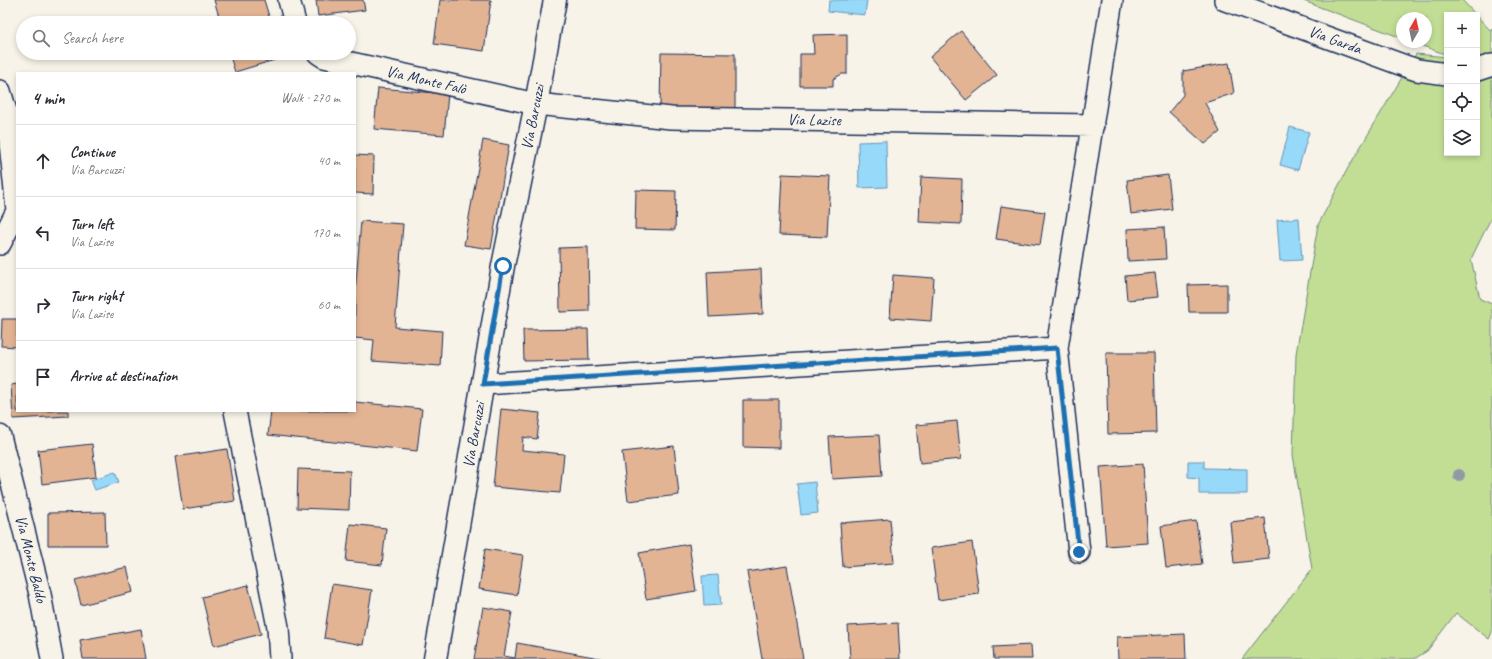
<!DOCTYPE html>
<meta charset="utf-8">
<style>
:root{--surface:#fff;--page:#f7f7f7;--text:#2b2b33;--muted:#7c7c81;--line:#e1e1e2}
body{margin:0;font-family:Caveat,sans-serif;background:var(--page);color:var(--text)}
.controls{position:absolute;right:12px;top:12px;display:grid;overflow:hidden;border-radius:0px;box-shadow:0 2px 6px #0003}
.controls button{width:36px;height:36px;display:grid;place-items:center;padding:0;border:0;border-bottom:1px solid var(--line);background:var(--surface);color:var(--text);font:20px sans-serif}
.compass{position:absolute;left:1396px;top:12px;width:36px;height:36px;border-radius:50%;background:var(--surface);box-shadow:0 2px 6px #0003;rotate:9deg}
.stop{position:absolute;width:12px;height:12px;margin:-9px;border:3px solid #1f6fb2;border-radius:50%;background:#fff}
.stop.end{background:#1f6fb2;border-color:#fff;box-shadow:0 1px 4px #0008}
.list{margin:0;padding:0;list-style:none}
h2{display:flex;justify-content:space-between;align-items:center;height:52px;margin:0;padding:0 16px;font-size:17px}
h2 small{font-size:13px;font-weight:400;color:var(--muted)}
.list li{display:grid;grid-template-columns:26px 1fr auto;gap:12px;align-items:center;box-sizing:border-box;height:72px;padding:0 16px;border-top:1px solid var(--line)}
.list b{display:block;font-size:15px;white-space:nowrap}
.list p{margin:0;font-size:13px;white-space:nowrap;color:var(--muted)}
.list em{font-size:13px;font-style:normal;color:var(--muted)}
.icon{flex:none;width:22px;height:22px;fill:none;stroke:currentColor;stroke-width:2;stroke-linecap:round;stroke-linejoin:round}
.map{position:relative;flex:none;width:1492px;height:659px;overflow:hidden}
.search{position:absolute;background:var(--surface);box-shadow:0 2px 6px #0003;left:16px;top:16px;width:340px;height:44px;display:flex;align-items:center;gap:10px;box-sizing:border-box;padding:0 14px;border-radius:22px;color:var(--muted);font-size:15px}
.panel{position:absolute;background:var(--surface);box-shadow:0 2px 6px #0003;left:16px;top:72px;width:340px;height:340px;border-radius:0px}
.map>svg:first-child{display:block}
.green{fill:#c2de95;stroke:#6e867a}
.water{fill:#97d9f9;stroke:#6595bb}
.building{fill:#e2b493;stroke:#1b2f5e}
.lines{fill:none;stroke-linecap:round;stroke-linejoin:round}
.minor-casing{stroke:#1b2f5e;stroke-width:24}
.tertiary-casing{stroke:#1b2f5e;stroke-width:25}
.minor{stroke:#f7f3e8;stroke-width:21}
.tertiary{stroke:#f7f3e8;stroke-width:22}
.tree{fill:#909aa2}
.route{stroke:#1f6fb2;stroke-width:5}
.labels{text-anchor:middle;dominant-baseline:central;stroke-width:4;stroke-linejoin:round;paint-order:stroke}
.street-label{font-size:16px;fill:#1b2f5e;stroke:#f7f3e8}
</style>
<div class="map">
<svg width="1492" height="659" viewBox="0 0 1492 659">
<rect width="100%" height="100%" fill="#f7f3e8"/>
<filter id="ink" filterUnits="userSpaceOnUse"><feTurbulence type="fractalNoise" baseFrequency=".025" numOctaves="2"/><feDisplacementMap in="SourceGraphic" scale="8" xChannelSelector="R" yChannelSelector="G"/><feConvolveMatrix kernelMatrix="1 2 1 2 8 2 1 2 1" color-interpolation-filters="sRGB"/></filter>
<g filter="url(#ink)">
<path class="green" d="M1301,0H1462L1476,15H1447V55L1412,42H1426V18H1402V38Z
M1477,16L1490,30L1492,28V216L1471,259L1480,299L1492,304V632L1489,639L1456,613L1427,651L1414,659H1242L1312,569L1293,455L1296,354L1318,225L1348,168L1416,54L1447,57V153H1477Z"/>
<path class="water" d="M829,0H867L865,15L828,11Z
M1290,127L1309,132L1298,170L1280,165Z
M886,141L887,187L859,188L858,142Z
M1299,218L1302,260L1280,261L1277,220Z
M1188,461H1204V468L1247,469V494H1199V478L1188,477Z
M115,472L119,482L95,490L91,480Z
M815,482L818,513L801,515L797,484Z
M718,575L721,605L704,606L702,576Z"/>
<path class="building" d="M214,0H264L271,23H221Z
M316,0H363L365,10L318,16Z
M440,0H491L484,51L434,44Z
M961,31L997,75L966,100L930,57Z
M847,34V74H842L833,79V86H800V54H814L813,35Z
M229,53H279L281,58L235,72Z
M661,53L735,54V109L660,108Z
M1229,63L1234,93L1205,103L1220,132L1205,144L1169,112L1183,95V71Z
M378,88L448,94L444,135L374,129Z
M483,140L509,145L491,249L464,245Z
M355,155L374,156L373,194L355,193Z
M782,174L830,176L827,237L779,235Z
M1168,175L1172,209L1131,214L1127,180Z
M921,177L962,179L961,224L919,222Z
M636,190L676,191L675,230L635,229Z
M1001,206L1045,212L1040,245L996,239Z
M361,221L403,224L395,327L442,331L440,366L372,361L374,340L355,338V294Z
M1164,227L1166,259L1128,261L1127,229Z
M588,247L589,311L560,312L559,248Z
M761,269L763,314L709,317L707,272Z
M1155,273L1158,297L1127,300L1125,276Z
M893,275L934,278L931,321L890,318Z
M1227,284V312H1189L1188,285Z
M2,319H17V347L1,346Z
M588,329L589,360L524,361L523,330Z
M1106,353H1154L1156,433L1108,434Z
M17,384V411H68V416L13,419L11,385Z
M743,400H779V448L743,447Z
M355,402L422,409L417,451L268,435L271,411H355Z
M501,409L540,413L537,439L523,437L522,450L564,454L560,493L493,487Z
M957,421L961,459L920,463L916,425Z
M879,435L882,476L832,479L829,437Z
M92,444L96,477L42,484L38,450Z
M674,446L679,495L628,501L622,452Z
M227,449L235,501L183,509L175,457Z
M1143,464L1148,543L1106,546L1100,467Z
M298,469L350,471L349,510L297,508Z
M105,512L106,545H48V513Z
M1265,518L1269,559L1234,563L1230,522Z
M890,519L894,563L843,567L840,523Z
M1196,521L1202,564L1166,568L1161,526Z
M350,524L386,528L382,565L346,561Z
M972,542L979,594L938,600L931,548Z
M689,544L696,591L646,599L639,553Z
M485,549L523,555L517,595L479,589Z
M787,566L803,659H762L747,572Z
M127,567L133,592L81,605L75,580Z
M332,584L372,590L363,645L324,638Z
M248,585L261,634L214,646L202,597Z
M483,607L512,612L504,656L515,658L517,643L605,659H474Z
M898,623L900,659H850L848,626Z
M141,629L146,659H83L80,640Z
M1185,634L1186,659H1118L1117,637Z
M1031,645L1032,659H994L993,647Z"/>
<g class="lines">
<defs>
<path id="minor" d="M289,0L295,23
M1225,0L1408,67L1417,70L1447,74
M318,53L324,57L536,104L671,118L1093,125
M1477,70L1492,65
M0,91L7,114L17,210
M0,244L17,211
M1057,348L1079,552
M483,384L1057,348L1112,0
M235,411L278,627L280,659
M0,436L40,594L52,659"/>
<path id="tertiary" d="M435,659L503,266L536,104L555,0"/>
</defs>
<use href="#minor" class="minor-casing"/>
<use href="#tertiary" class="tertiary-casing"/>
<use href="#minor" class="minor"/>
<use href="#tertiary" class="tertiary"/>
</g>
<circle class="tree" cx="1459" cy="475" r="6"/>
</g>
<g class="lines" filter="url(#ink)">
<path class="route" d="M503,266L483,384L1057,348L1079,552"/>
</g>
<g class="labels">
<g class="street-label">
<text transform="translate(1335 40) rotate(20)">Via Garda</text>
<text transform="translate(426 80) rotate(13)">Via Monte Falò</text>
<text transform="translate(533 117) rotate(-79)">Via Barcuzzi</text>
<text transform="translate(814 120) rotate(1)">Via Lazise</text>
<text transform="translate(474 435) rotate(-80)">Via Barcuzzi</text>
<text transform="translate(31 559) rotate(76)">Via Monte Baldo</text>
</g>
</g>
</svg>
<div class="controls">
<button>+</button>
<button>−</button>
<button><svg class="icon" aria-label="locate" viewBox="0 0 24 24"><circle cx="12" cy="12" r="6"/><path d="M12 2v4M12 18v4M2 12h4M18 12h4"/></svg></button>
<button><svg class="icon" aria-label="layers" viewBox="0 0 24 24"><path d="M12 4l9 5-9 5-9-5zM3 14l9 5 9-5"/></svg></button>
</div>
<svg class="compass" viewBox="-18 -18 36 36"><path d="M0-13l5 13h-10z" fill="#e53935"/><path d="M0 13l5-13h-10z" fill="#7c7c81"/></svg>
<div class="stop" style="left:503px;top:266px"></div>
<div class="stop end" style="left:1079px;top:552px"></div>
<div class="search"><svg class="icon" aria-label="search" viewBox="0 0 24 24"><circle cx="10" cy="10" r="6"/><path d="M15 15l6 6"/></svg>Search here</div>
<section class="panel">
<h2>4 min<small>Walk · 270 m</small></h2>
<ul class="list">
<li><svg class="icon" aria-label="ahead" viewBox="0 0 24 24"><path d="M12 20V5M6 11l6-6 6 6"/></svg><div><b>Continue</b><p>Via Barcuzzi</p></div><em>40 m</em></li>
<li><svg class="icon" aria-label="left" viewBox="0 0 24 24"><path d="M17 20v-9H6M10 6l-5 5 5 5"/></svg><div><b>Turn left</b><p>Via Lazise</p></div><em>170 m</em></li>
<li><svg class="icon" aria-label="right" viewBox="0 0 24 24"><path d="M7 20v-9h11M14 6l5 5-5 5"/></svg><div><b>Turn right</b><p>Via Lazise</p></div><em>60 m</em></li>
<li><svg class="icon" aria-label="arrive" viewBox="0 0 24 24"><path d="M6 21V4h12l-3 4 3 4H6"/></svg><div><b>Arrive at destination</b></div></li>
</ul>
</section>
</div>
